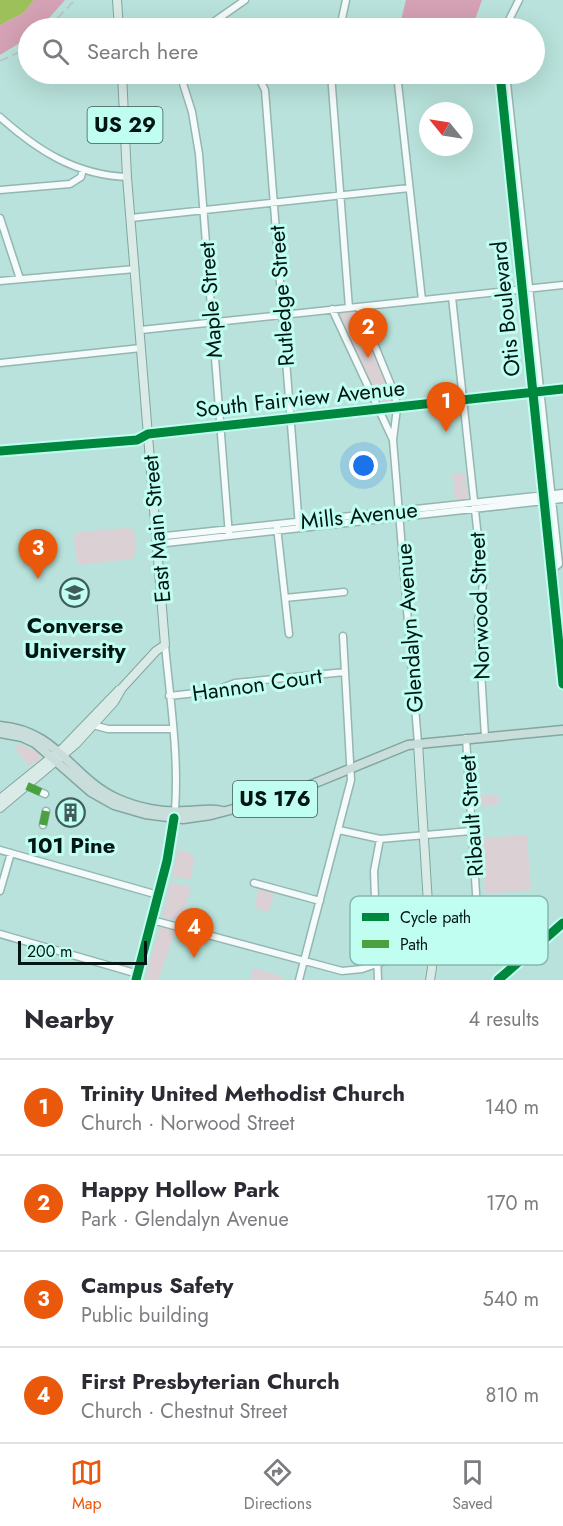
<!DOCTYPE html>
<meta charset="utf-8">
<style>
:root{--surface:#fff;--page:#f2f2f3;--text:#2b2b33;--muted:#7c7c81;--line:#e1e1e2;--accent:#ea580c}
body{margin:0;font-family:Jost,sans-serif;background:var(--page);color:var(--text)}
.compass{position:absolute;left:419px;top:102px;width:54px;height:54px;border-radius:50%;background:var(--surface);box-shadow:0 6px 24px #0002;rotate:300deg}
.scale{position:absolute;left:18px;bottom:15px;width:129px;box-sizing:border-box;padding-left:6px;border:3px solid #011613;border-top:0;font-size:16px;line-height:21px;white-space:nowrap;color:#011613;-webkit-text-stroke:4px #c1fef2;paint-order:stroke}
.you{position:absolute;left:364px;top:466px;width:21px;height:21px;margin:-15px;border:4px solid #fff;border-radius:50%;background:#1a73e8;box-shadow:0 0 0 9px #1a73e833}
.badge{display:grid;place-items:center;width:39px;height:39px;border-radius:50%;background:var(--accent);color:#fff;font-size:20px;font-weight:700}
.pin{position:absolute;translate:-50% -50px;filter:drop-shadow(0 2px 3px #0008)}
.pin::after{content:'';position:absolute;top:32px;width:21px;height:18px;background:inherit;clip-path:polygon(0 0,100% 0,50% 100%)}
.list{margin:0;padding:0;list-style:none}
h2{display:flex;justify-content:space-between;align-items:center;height:78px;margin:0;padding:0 24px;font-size:26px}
h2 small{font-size:20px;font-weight:400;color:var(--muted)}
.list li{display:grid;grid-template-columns:39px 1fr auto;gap:18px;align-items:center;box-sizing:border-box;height:96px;padding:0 24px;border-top:2px solid var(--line)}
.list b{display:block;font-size:22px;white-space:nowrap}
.list p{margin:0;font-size:20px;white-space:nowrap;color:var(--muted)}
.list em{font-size:20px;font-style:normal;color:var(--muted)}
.icon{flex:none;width:33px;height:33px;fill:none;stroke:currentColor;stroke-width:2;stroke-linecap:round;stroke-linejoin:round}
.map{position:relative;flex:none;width:563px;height:980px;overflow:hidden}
.search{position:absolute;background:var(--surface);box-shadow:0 6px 24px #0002;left:18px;right:18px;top:18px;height:66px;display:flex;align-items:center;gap:15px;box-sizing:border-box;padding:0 21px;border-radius:33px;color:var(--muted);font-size:22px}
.sheet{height:462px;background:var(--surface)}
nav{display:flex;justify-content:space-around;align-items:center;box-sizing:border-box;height:84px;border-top:2px solid var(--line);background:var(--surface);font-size:16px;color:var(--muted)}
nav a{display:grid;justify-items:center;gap:3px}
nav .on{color:var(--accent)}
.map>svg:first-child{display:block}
.green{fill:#dbd1d5}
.forest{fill:#d5a1b4}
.water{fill:#9ec05b}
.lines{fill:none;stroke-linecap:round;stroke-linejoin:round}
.minor-casing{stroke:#95b6b1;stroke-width:9}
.major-casing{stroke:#82a6a0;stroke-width:10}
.highway-casing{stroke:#82a6a0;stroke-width:11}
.minor{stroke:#f4fbfa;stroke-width:6}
.major{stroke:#daeae7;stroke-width:8}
.highway{stroke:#c9dedb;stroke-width:8}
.rail{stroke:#b8c3c2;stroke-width:1.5;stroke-dasharray:9 4.5;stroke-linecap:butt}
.quiet{stroke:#4ba13f;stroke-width:8;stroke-dasharray:15 8;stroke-linecap:butt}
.cycleway-casing{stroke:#c1fef2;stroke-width:13}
.cycleway{stroke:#00873e;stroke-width:9}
.labels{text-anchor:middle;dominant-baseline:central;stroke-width:6;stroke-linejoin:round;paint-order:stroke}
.shield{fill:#c1fef2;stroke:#3b5c56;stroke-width:1.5}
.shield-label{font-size:21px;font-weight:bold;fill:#011613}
.street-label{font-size:22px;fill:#011613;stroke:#c1fef2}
.poi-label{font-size:22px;font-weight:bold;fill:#011613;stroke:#c1fef2}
.key{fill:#c1fef2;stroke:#87b8af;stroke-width:1.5}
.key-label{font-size:16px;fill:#011613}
</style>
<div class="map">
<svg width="563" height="980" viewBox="0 0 563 980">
<rect width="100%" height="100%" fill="#b8e2db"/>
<path class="green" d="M359,307L397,408L378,410L332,309Z
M465,473L468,499L455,500L452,474Z
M127,528L133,530C136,540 139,550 132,559L81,565L77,562L74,536L78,532Z
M18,743L38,752L40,760L29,766L16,750Z
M498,794L499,804L476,807L475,796Z
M527,835L531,890L485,894L481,838Z
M178,850L190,853L195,859L190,880L172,876Z
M171,882L191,887L182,922L162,917Z
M259,888L274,892L269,912L254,908Z
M160,925L176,930L158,980H145Z
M253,968L282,976L281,980H250Z"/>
<path class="forest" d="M34,0H65L40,28H28V38L0,55V25L23,13Z
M406,0H482L472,28H399Z"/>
<path class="water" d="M0,0H34L23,13L0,25Z"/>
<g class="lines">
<defs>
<path id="minor" d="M220,18L227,28
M205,28L245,0
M340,28L346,0
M505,28L519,0
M180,74L192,112L199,154L229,536
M257,74L265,90L299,527
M331,74L349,308
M397,74L422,300
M500,74L563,684
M506,74L559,564L553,569
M0,117C37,150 75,175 127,177
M0,190L70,184L81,177L83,169
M0,218L20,279
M131,218L409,188
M0,281L135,269
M452,297L483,584L478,622L485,737
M359,307L395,395L397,408L393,440L418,743
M332,309L393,440
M141,330L563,285
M0,363L141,348
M0,451L137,440L148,434L563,389
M277,527L289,634
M156,537L563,493
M157,544L563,499
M285,598L344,592
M169,696L214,691L235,683L345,672
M93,725L108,729H171
M27,786L45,794
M43,825L46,811
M339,830L380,839L471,831
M0,850L158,895
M254,883L320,901
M0,891L11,853
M152,920L342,971L362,969L417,950L466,947L475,938L478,924L466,738
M0,934L138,974
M136,980C151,925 171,867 175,810C179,756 170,699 165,645
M299,980L351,780L343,636
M378,980L374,871L380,839"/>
<path id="major" d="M117,0L119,28
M418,743L432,968L430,980
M0,799L63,748L119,690
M0,808L76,744L114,702L122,688L156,651L165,645L127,177L122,74"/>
<path id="highway" d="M0,726C59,731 71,778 118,799C138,808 164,813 186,811C199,811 209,808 222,811
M0,733L22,737L35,743L91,792L114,805L145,814L183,819L211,815L286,795L408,745L563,730"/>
</defs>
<use href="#minor" class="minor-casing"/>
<use href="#major" class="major-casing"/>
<use href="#highway" class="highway-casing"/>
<use href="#minor" class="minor"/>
<use href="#major" class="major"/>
<use href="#highway" class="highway"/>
<path class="rail" d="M48,28L75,0
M0,61L28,48"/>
<path class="quiet" d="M27,786L45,794
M43,825L46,811"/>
<defs>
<path id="cycleway" d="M500,74L563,684
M0,451L137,440L148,434L563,389
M136,980L167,861L174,818
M498,980L563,923"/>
</defs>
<use href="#cycleway" class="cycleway-casing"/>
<use href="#cycleway" class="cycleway"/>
</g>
<defs>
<symbol id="university-ring" viewBox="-11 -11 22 22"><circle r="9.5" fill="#c1fef2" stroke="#415d59" stroke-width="1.5"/><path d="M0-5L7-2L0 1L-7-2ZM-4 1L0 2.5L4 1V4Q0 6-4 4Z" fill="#415d59"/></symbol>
<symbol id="building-ring" viewBox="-11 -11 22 22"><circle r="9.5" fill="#c1fef2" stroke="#415d59" stroke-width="1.5"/><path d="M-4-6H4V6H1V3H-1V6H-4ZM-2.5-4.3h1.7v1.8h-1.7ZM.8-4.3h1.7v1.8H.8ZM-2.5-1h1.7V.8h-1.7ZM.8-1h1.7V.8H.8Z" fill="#415d59"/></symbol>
</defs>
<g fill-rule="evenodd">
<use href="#university-ring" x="58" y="576" width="33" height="33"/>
<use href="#building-ring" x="54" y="796" width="33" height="33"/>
</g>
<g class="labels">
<g class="shield">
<rect x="87.5" y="107" width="75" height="36" rx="4.5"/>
<rect x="233" y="781" width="84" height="36" rx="4.5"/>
</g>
<g class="shield-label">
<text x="125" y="125">US 29</text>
<text x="275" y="799">US 176</text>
</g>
<g class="street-label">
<text transform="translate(281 296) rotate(-94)">Rutledge Street</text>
<text transform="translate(210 300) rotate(-94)">Maple Street</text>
<text transform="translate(505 309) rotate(-96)">Otis Boulevard</text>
<text transform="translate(300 398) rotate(-6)">South Fairview Avenue</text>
<text transform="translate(359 515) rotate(-6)">Mills Avenue</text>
<text transform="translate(156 529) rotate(-95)">East Main Street</text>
<text transform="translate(479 606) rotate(-92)">Norwood Street</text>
<text transform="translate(409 628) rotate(-94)">Glendalyn Avenue</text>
<text transform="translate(257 684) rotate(-8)">Hannon Court</text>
<text transform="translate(471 816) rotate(-94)">Ribault Street</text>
</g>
<g class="poi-label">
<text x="75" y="625">Converse<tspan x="75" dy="25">University</tspan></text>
<text x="71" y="845">101 Pine</text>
</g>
</g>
<rect x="350" y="896" width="198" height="69" rx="9" class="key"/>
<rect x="362" y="913" width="27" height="8" fill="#00873e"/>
<rect x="362" y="940" width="27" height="8" fill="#4ba13f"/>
<g class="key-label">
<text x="400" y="923">Cycle path</text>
<text x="400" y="950">Path</text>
</g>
</svg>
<svg class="compass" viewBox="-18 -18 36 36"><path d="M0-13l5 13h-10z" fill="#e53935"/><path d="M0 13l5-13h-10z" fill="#7c7c81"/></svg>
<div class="scale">200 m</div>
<div class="you"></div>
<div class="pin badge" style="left:446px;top:432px">1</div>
<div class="pin badge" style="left:368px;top:358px">2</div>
<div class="pin badge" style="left:38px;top:579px">3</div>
<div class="pin badge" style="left:194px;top:958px">4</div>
<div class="search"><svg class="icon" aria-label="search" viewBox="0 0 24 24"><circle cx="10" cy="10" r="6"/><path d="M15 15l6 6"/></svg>Search here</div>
</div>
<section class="sheet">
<h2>Nearby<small>4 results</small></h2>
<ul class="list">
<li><span class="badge">1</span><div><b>Trinity United Methodist Church</b><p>Church · Norwood Street</p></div><em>140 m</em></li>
<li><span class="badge">2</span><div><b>Happy Hollow Park</b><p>Park · Glendalyn Avenue</p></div><em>170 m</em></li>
<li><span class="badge">3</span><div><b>Campus Safety</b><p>Public building</p></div><em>540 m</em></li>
<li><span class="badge">4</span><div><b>First Presbyterian Church</b><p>Church · Chestnut Street</p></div><em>810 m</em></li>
</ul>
</section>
<nav>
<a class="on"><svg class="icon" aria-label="map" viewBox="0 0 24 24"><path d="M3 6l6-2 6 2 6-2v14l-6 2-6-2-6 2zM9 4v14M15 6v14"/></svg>Map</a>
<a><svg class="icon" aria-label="directions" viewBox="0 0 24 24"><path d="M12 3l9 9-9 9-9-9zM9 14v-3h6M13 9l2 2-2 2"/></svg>Directions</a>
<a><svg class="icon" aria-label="saved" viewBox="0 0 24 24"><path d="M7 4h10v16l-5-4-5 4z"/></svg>Saved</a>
</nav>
